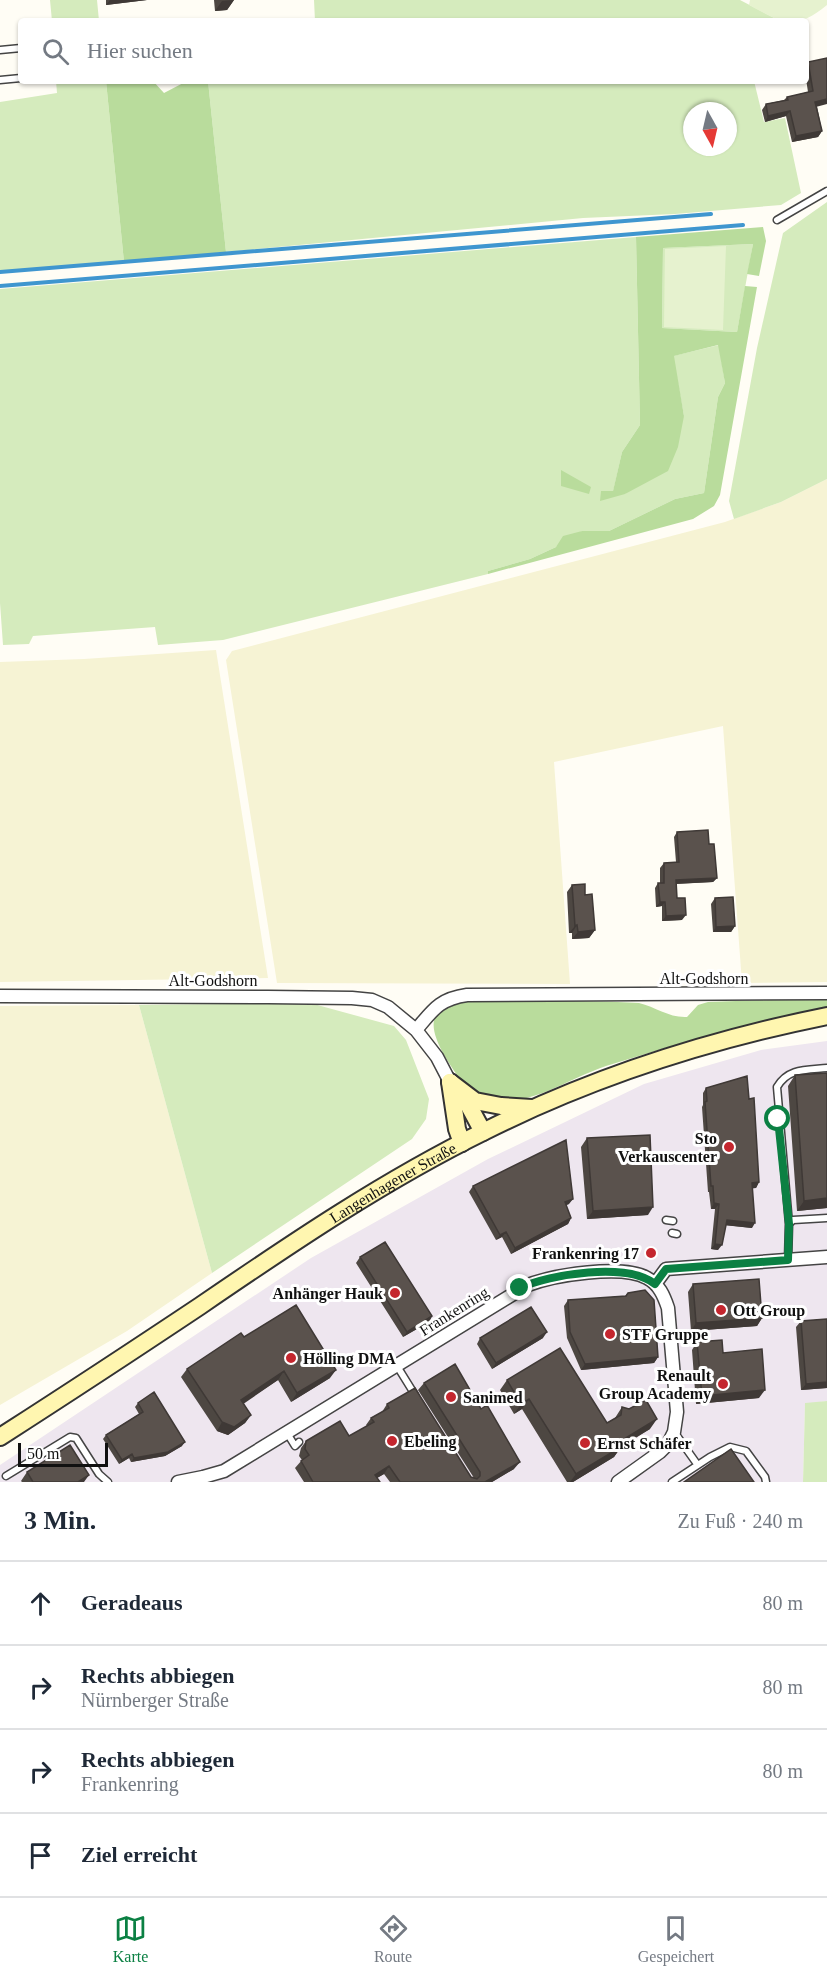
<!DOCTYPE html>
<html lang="de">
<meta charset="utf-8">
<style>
:root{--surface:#fff;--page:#f6f6f7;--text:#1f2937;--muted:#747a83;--line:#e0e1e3;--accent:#0b8043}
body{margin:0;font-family:Georgia,serif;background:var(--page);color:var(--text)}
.compass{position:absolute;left:683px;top:102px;width:54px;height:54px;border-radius:50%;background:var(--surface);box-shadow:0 2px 4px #0004;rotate:172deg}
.scale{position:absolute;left:18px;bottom:15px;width:90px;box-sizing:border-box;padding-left:6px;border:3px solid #111;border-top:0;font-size:16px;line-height:21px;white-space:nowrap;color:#111;-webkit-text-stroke:4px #fff;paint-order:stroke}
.stop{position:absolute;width:18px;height:18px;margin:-14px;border:4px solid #0b8043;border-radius:50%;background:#fff}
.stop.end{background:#0b8043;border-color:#fff;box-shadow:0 2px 6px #0008}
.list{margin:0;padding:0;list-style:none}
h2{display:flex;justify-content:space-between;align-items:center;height:78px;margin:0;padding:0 24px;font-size:26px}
h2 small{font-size:20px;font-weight:400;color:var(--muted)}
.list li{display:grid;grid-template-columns:39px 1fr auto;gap:18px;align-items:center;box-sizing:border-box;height:84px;padding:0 24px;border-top:2px solid var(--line)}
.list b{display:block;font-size:22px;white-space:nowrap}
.list p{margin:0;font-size:20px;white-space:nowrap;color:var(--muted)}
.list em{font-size:20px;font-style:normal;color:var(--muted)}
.icon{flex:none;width:33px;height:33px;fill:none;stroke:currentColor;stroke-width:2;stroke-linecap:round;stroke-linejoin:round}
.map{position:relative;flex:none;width:827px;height:1482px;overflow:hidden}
.search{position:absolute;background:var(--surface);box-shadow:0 2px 4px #0004;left:18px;right:18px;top:18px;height:66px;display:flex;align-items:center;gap:15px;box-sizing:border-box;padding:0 21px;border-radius:6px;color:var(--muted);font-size:22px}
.sheet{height:414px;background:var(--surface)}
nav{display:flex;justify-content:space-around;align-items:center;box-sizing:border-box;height:84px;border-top:2px solid var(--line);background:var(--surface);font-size:16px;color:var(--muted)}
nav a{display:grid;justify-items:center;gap:3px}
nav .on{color:var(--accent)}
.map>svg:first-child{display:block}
.industrial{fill:#eee6ef}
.farmland{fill:#f6f3d4}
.green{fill:#d5ebbd;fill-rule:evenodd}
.forest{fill:#b9dc9c}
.pitch{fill:#e6f2cf}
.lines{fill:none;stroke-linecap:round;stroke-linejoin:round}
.stream{stroke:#3f96cf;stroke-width:4}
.lane-casing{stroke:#444;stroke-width:9}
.street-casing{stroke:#444;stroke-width:15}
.secondary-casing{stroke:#333;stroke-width:20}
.lane{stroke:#fff;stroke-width:6}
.street{stroke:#fff;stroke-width:12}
.secondary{stroke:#fff6b0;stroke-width:16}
.wall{fill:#4d4742}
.shaded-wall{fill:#3f3936}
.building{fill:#5a524d;stroke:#3f3936;stroke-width:1.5}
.route{stroke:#0b8043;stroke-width:8}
.poi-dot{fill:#c4262e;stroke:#fff;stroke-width:2}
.labels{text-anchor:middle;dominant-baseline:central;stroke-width:6;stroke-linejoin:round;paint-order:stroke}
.street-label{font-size:16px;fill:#111;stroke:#fff}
.poi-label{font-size:16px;font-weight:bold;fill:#111;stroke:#fff;text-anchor:start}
</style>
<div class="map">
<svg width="827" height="1482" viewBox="0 0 827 1482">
<rect width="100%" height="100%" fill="#fffdf5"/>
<path class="industrial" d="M827,1041V1401L805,1404L803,1482H0V1465L311,1258L488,1159L644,1084L761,1050Z"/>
<path class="farmland" d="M827,479V982L742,983L723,726L554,762L570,984L277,983L226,660L232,651L725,522L781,502Z
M216,650L268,978L0,982V662L84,659Z
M139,1005L212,1273L127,1331L0,1405V1006Z"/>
<path class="green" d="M50,0H97L99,21H52Z
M314,0H740L780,21H315Z
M56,81H106L124,262L0,272V102L57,93Z
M208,81H754L764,122L785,118L801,193L781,205L675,214L583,218L226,252ZM692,111H728V147H692Z
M827,202V479L781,502L734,519L729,501L757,348L783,233Z
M636,237L640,425L622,452L613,492L625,494L684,416L673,356L719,345L725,383L718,397L704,493L675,499L609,531H582L556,547L530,559L488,571V574L223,640L158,645L155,627L33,636L29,644L3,645L0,603V289Z
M753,244L737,332L662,328L663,248Z
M310,1003L394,1026L406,1040L429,1099L426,1119L412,1139L212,1273L139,1005Z
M827,1401V1482H803L805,1403Z"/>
<path class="forest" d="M106,81H153L164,93L187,81H208L226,252L124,262Z
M763,227L766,241L759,276L747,274L753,244L663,248L662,328L737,332L745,286L757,287L720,495L714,506L693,519L488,574V571L530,559L556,547L563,536L582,531H609L675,499L704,493L718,397L725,383L718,345L674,356L684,416L678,447L668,471L625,494L600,501L601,491H613L622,452L640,425L636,237Z
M561,470L591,487L589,494L561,486Z
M827,998V1010C752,1022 679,1043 606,1066C576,1076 548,1095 517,1100C492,1103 472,1095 457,1075C448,1062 425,1029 437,1014C442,1009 450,1004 457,1003C480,1000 506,1001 530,1001C566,1001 603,1001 639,1003C656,1007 669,1018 687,1017L698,1005L708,1002Z"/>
<path class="pitch" d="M750,0H827V5C794,32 783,23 749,5Z
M726,246L723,330L664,327L665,249Z"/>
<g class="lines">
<path class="stream" d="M0,272L711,214
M0,286L743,225"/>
<defs>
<path id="lane" d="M0,50L21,48
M0,80L21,78
M777,220L827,191
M666,1220L673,1221
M789,1224L777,1087C788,1068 806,1070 827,1068
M672,1233L677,1234
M788,1260L789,1224L793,1220L827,1218
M397,1366L415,1395
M287,1433L295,1446L299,1442
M675,1433L697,1464
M6,1476L70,1437L76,1438L99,1474L108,1482
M672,1482L710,1457L730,1447L746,1451L765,1477L766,1482"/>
<path id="street" d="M0,996L268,997L352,998L372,1000L388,1007L416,1030L437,1057L450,1082
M416,1030C433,1010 439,999 467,995L827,993
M655,1284L666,1269L827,1257
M178,1482L203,1477L224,1471L528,1285C554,1275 622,1264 647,1278C659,1284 664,1296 668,1308L677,1412L674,1432L668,1444L660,1452L618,1482"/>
<g id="secondary">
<path d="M450,1082L475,1101L501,1106L532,1108"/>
<path d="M450,1082L457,1129L462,1143"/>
<path d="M462,1093L483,1132"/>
<path id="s1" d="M0,1437C67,1394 134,1350 200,1306C292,1243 385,1180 485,1131C593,1077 708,1040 827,1016"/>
</g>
</defs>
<use href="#lane" class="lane-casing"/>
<use href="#street" class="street-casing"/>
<use href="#secondary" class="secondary-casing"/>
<use href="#lane" class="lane"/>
<use href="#street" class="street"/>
<use href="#secondary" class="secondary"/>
</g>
<path class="wall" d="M106,0H147L106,5Z
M214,0H234L227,10L215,11Z
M808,62L822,131L818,137L792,142L786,116L765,122L762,110L766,104L784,100L787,97L808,92L806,79V64Z
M677,832L709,844L717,878L713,882L676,884L677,898L682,920L662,921V906L656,907L655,888L658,883H660V868L664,863L676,862L674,837Z
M572,885L585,895L595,930L589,938L572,939V933H569L567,892Z
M715,898L735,926L731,932H713L711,904Z
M827,1073V1208L797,1211L788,1086L795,1075Z
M706,1088L749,1099L759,1182L756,1188H752V1228L725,1225L718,1250L711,1249L715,1209H711L709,1192H708L702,1107L703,1105V1093Z
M587,1138L648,1215L587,1219L581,1147Z
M473,1186L569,1204L566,1205L571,1218L568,1224L511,1254L502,1237L496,1240L469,1192Z
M360,1257L432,1316L429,1322L403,1337L356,1263Z
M693,1284L762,1318L757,1326L691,1331L688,1292Z
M628,1293L658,1357L654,1363L581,1370L567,1338L564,1306L568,1300L625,1296Z
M827,1319V1388L801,1390L796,1327L801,1321Z
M244,1337L330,1378L291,1402L278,1380L243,1403L251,1415L245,1423L228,1435L217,1431L181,1377L187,1369Z
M480,1338H543L492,1369L477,1344Z
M697,1342L723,1353L759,1398L696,1404L692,1350Z
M507,1380L607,1423L615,1418L622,1407L650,1429L621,1447L614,1457L573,1482H567L522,1409L514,1414L500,1390Z
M424,1383L514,1469L492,1482H390L384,1474L377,1478L380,1482H304L295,1468L302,1460L299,1456L301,1448L306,1441L349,1436L367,1426L366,1425L371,1418L382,1412L387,1404L471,1477L474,1478L418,1390Z
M138,1403L182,1446L165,1456L131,1462L129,1458L119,1464L103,1439L106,1435L139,1414L135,1407Z
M27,1472L84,1482H22L21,1481Z"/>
<path class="shaded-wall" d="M110,0H147L106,5Z
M234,0L227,10L215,11L222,1Z
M827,99V104L812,108L815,102Z
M790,111L786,116L765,122L768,116Z
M822,131L818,137L792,142L796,136Z
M717,878L713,882L672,884L676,880Z
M660,902H665L662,906L656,907Z
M686,915L682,920L662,921L666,916Z
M577,925L572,933H569L575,926Z
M735,926L731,932H713L716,927Z
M595,930L589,938L572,939L578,932Z
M759,1182L756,1188L748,1189L752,1183Z
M827,1198V1208L797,1211L804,1201Z
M573,1199L569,1204L561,1207L565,1202Z
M714,1203L719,1204L715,1209H711Z
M653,1207L648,1215L587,1219L593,1211Z
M571,1218L568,1224L511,1254L515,1248Z
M727,1220L755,1223L752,1228L723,1225Z
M506,1232L502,1237L496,1240L500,1235Z
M715,1244L722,1245L718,1250L711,1249Z
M432,1316L429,1322L403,1337L407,1332Z
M762,1318L757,1326L691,1331L696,1323Z
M547,1332L543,1338L492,1369L496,1363Z
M658,1357L654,1363L581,1370L585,1364Z
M336,1370L330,1378L291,1402L297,1393Z
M284,1371L278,1380L236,1409L241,1400Z
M827,1382V1388L801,1390L806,1384Z
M765,1390L759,1398L696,1404L702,1396Z
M529,1399L522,1409L514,1414L521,1404Z
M251,1415L245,1423L228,1435L217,1431L222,1422Z
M657,1419L650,1429L611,1452L619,1442Z
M185,1442L182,1446L165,1456L131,1462L134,1458Z
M621,1447L614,1457L573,1482H570L576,1474Z
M132,1454L129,1458L119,1464L122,1460Z
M520,1462L514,1469L492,1482H485Z
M389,1466L384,1474L370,1482L375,1475Z
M89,1475L84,1482H78Z"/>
<path class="building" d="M827,58V99L815,102L822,131L796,136L790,111L768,116L766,104L788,100L787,97L813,91L808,62Z
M708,830L709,844H714L717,878L676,880L677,898H685L686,915L666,916L665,902H660L658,883H664V863L679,862L677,832Z
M585,884V895L592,894L595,930L578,932L577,925L575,926L572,885Z
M733,897L735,926L716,927L715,898Z
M827,1073V1198L804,1201L795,1075Z
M747,1076L749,1099L754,1098L759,1182L752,1183L755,1223L727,1220L722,1245L715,1244L719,1204L714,1203L713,1186H711L705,1102L707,1101L706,1088Z
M650,1135L653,1207L593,1211L587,1138Z
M566,1140L573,1199L565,1202L571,1218L515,1248L506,1232L500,1235L473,1186Z
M385,1242L432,1316L407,1332L360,1257Z
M759,1279L762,1318L696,1323L693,1284Z
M645,1290L654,1300L658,1357L585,1364L570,1332L568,1300L626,1296L628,1293Z
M296,1305L336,1370L297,1393L284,1371L241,1400L251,1415L234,1427L222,1422L187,1369L241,1333L244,1337Z
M531,1307L547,1332L496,1363L480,1338Z
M827,1319V1382L806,1384L801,1321Z
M722,1340L723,1353L762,1349L765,1390L702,1396L697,1342Z
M560,1348L607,1423L621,1415L622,1407L629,1409L646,1400L657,1419L619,1442L621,1447L576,1474L529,1399L521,1404L507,1380Z
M455,1364L481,1409L487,1405L520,1462L485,1482H400L389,1466L375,1475L380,1482H313L301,1461L309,1455L305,1449L306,1441L340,1421L349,1436L374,1422L371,1418L389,1408L387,1404L415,1388L471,1477L477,1479L480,1476V1472L424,1383Z
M154,1392L185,1442L168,1452L134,1458L132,1454L122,1460L106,1435L143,1412L138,1403Z
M70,1445L89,1475L78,1482H33L27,1472Z
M731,1449L754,1482H684Z"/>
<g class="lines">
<path class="route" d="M520,1288C550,1274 627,1262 655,1284L666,1269L788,1260L789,1224L778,1119"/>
</g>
<g class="poi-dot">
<circle cx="729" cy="1147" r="6"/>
<circle cx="651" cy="1253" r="6"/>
<circle cx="395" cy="1293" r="6"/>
<circle cx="721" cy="1310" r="6"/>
<circle cx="610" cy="1334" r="6"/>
<circle cx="291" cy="1358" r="6"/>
<circle cx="723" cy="1384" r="6"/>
<circle cx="451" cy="1397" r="6"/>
<circle cx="392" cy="1441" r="6"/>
<circle cx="585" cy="1443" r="6"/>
</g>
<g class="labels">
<g class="street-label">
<text x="704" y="978">Alt-Godshorn</text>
<text x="213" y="980">Alt-Godshorn</text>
<text stroke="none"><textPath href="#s1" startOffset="468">Langenhagener Straße</textPath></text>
<text transform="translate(454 1311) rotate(-32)">Frankenring</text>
</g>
<g class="poi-label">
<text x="717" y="1138" text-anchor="end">Sto<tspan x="717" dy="18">Verkauscenter</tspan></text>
<text x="639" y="1253" text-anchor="end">Frankenring 17</text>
<text x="383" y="1293" text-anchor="end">Anhänger Hauk</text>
<text x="733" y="1310">Ott Group</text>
<text x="622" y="1334">STF Gruppe</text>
<text x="303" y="1358">Hölling DMA</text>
<text x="711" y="1375" text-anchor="end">Renault<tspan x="711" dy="18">Group Academy</tspan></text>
<text x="463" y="1397">Sanimed</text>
<text x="404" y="1441">Ebeling</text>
<text x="597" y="1443">Ernst Schäfer</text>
</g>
</g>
</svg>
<svg class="compass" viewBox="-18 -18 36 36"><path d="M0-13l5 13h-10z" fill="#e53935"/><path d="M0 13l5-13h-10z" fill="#747a83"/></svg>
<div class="scale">50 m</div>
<div class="stop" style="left:778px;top:1119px"></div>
<div class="stop end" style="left:520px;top:1288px"></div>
<div class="search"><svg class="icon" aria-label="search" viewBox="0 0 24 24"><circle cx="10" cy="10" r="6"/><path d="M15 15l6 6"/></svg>Hier suchen</div>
</div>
<section class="sheet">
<h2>3 Min.<small>Zu Fuß · 240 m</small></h2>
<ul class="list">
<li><svg class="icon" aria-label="ahead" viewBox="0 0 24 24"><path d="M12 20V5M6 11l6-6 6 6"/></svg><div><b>Geradeaus</b></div><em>80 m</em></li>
<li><svg class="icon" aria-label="right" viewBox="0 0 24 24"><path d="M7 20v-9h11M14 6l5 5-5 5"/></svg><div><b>Rechts abbiegen</b><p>Nürnberger Straße</p></div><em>80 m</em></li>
<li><svg class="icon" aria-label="right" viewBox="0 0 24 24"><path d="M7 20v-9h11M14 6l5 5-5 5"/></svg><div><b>Rechts abbiegen</b><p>Frankenring</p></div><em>80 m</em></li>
<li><svg class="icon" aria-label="arrive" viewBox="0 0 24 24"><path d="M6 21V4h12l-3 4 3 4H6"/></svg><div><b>Ziel erreicht</b></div></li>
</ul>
</section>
<nav>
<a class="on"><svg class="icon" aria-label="map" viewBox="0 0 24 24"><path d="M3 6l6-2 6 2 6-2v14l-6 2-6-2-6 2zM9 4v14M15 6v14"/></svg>Karte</a>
<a><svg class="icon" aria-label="directions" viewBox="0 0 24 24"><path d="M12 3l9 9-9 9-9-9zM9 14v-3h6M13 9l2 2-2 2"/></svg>Route</a>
<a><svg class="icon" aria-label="saved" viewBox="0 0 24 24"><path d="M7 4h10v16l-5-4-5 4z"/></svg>Gespeichert</a>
</nav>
